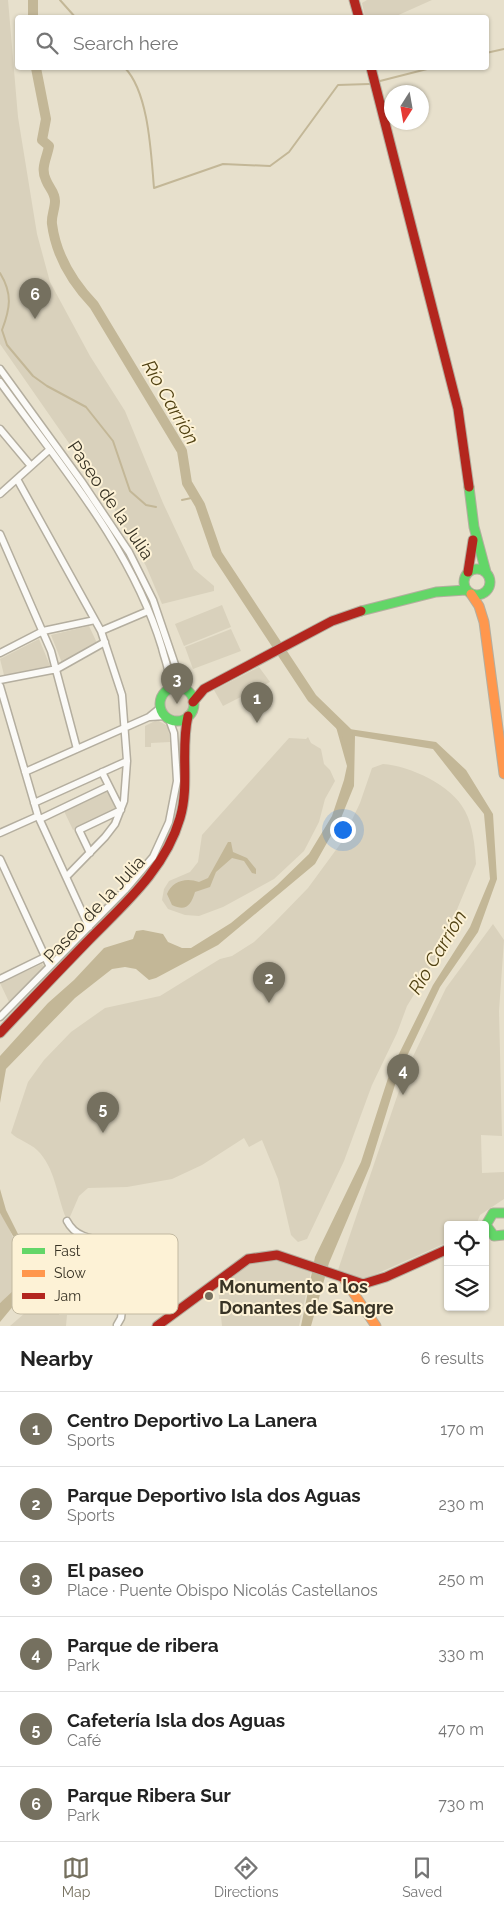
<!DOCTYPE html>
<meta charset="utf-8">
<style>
:root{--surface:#fff;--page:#f2f2f2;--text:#222;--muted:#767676;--line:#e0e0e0;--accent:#75705f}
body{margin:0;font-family:Raleway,sans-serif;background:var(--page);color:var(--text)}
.controls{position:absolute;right:15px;bottom:15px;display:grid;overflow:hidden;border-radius:5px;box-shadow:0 1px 4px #0004}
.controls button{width:45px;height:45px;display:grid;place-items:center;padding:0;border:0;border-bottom:1px solid var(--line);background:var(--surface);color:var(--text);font:25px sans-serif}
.compass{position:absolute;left:384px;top:85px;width:45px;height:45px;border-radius:50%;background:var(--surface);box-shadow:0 1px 4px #0004;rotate:191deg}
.you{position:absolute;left:342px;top:829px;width:18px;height:18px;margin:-12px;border:4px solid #fff;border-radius:50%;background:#1a73e8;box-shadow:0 0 0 8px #1a73e833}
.badge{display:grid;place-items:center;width:32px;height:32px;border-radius:50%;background:var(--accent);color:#fff;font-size:16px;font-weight:700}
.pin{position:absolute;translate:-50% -41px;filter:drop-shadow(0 1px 2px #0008)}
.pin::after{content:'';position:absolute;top:26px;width:18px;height:15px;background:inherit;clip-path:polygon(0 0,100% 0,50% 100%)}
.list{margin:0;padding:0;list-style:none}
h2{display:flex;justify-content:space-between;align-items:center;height:65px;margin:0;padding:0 20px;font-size:21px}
h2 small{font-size:16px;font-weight:400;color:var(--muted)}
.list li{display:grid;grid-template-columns:32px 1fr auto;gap:15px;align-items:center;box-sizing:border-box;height:75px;padding:0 20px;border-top:1px solid var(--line)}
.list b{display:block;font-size:19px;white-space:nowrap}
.list p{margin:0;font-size:16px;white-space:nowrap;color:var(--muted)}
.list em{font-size:16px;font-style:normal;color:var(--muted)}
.icon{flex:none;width:28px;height:28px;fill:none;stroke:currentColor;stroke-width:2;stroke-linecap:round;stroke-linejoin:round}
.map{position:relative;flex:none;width:504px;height:1326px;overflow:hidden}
.search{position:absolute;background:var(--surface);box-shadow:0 1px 4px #0004;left:15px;right:15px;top:15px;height:55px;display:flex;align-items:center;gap:12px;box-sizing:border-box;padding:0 18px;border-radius:5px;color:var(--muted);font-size:19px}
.sheet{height:515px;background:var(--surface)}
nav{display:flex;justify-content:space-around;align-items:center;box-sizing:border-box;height:70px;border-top:1px solid var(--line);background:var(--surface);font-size:14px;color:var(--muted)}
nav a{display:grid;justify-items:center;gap:2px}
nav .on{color:var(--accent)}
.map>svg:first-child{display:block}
.green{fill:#d9d1bc}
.water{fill:#c3b797}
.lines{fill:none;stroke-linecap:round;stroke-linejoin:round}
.stream{stroke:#c3b797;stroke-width:2}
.river{stroke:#c3b797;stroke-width:10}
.street-casing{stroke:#b4ae9f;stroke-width:9}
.fast-casing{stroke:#b4ae9f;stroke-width:11}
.slow-casing{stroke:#b4ae9f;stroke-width:11}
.jam-casing{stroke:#b4ae9f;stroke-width:11}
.street{stroke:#fbfaf7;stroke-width:6}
.fast{stroke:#63d668;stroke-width:9}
.slow{stroke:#ff974d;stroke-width:9}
.jam{stroke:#b3261e;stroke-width:9}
.poi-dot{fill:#75705f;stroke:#fdf2d6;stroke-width:2}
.labels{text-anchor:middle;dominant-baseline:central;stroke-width:4;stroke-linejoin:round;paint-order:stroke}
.street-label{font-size:18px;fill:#383325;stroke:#fdf2d6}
.poi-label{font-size:18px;font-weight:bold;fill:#383325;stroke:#fdf2d6;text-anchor:start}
.water-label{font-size:19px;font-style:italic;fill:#504112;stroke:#fdf2d6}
.key{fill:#fdf2d6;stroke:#c2b9a1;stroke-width:1}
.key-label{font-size:14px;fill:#383325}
</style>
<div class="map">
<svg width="504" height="1326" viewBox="0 0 504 1326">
<rect width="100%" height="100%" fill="#e7e0cc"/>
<path class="green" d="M0,0H8L18,117L37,234L50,282L90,356L125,411L163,503L194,569L214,586V591L162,604L146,566L112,505L0,344Z
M367,0H432L394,17H365L362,3Z
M222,605L231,627L184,646L175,624Z
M89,626L97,643L62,663L51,635Z
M231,629L241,651L193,669L185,647Z
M39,639L51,668L4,675L0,659Z
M259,667L270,682L223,706L214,690Z
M160 704a17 17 0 1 1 34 0a17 17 0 1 1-34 0Z
M157,720L168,726L170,742L151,743V747H145V726Z
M308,737L311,743L321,749L324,764L330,770L335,781L325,799L319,822L304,851L274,879L223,907L199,916L185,915L168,909L162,900L164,889L169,881L190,872L198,862L202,835L289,738L306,739Z
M383,764C410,766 452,785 465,811C473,826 475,846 476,864L438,955L407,1006L397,1033L372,1085L344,1161L307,1239L298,1242L291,1235L278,1179L262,1140L249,1147L244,1138L202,1165L172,1179L127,1187L88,1188L79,1196L69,1219L66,1218C57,1196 55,1167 37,1150C30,1143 18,1140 11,1133L28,1082L44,1060L71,1032L105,1008L160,996L220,959L232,956L254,942L274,923L308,888L341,843L360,803L372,768Z
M107,791L116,810L73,830L64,811Z
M493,924L504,940L499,1011L502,1136L481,1135L482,1173L504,1172V1199L480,1215L476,1225H448V1242L374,1275L363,1279L337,1273L405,1073L446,988Z
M42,964L44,966L9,1002L0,983Z
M0,1213C14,1234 27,1265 14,1290C11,1295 4,1300 0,1303Z
M268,1260L280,1261L311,1272L299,1326H222L218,1288L249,1264Z
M33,1306L42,1310H59V1315H67L66,1326H10Z"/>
<path class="water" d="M336,727L436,742L466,770L493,814L497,879L478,932L440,987L398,1075L370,1166L329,1263L311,1326H301L315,1257L361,1162L390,1072L433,985L470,927L490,879L484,814L433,749L355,736L354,786L341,818L315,864L218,945L156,978L149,980L136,969L125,967L112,969L75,998L6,1069L0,1103V1056L48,1003L74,980L104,948L133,939L136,931L143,930L163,934L168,942L182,948H191L231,923L277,885L309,854L332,816L344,780L347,766Z
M228,842H231L233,852L247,858L256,869V874L252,873L244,861L232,858L216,872L210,887L195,892C191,905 186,912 172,905L167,894C172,881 186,877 199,882L208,878Z
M0,1189L6,1210L22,1242L23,1254V1283L19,1299L0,1322V1303L14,1290L18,1270L17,1243L0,1213Z"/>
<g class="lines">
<path class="stream" d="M60,0L76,18
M486,53L504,49
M125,68C149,93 151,154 154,188L223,164L270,166L289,152L338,85L369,84
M380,81L431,68
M0,273C13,294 10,309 2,330L7,345L33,376L47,386L86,407L113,441L130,491L146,505L156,507
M182,500L196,497"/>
<path class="river" d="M33,0V18
M36,68L46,119L42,140L49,146C47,158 40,168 46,180C49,188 55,192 55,201C55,209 51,216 52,224C56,255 73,283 94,305L182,451L187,483L200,505L217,554L312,698L347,732L348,740"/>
<defs>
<path id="street" d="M0,369L82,482L129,552L153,600L183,688
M0,382C60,465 132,548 162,648C165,661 172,675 168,689
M0,429L31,466
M17,479L101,631L122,695L127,761L124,801L115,824L105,837L67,876
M0,494L49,450
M0,534L51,651L77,749
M101,631L148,611
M0,653L43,631L95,620
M0,680L57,669L105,642
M0,686L38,816L89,927
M150,717L165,716
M25,772L149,717L160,708
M34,803L127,761
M40,819L109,786
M0,833L38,816
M90,853L79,830L121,810L102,772
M0,859L49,965
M0,979L45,957
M0,1017L125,890L153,857L169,822L177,781L174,733L169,719
M67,1221C79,1245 109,1237 130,1247L121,1318L117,1325"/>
<path id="fast" d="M469,487L474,527L486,572
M464 582a13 13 0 1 1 26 0a13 13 0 1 1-26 0Z
M361,611L436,592L466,590
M160 704a17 17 0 1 1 34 0a17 17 0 1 1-34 0Z
M504,1213H493L486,1225L494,1236L504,1235"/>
<path id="slow" d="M471,594L479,606L484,622L504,774
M344,1279L376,1326"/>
<path id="jam" d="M354,0L359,18
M371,68L458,409L469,487
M468,572L473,540
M193,702L204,689L332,621L361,611
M0,1033C29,1002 58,972 87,942C123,905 165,870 180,818C190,785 180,750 188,716
M157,1326L248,1259L277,1255L363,1284L386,1277L448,1249"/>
</defs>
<use href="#street" class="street-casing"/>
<use href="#fast" class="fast-casing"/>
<use href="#slow" class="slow-casing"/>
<use href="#jam" class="jam-casing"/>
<use href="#street" class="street"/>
<use href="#fast" class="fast"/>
<use href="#slow" class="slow"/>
<use href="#jam" class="jam"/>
</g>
<circle class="poi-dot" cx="209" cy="1296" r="5"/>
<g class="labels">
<g class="street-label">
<text transform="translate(111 500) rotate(56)">Paseo de la Julia</text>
<text transform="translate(94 909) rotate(-47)">Paseo de la Julia</text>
</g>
<g class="poi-label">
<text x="219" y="1286">Monumento a los<tspan x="219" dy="21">Donantes de Sangre</tspan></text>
</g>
<g class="water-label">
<text transform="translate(171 402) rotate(60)">Río Carrión</text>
<text transform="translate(437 952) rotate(-59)">Río Carrión</text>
</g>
</g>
<rect x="12" y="1234" width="166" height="80" rx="8" class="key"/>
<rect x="22" y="1248" width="23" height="6" fill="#63d668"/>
<rect x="22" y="1270" width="23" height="7" fill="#ff974d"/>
<rect x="22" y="1293" width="23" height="6" fill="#b3261e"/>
<g class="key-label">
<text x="54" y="1256">Fast</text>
<text x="54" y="1278">Slow</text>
<text x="54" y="1301">Jam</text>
</g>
</svg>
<div class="controls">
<button><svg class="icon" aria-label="locate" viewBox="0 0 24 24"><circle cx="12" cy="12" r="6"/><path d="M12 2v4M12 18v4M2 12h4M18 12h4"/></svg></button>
<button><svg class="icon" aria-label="layers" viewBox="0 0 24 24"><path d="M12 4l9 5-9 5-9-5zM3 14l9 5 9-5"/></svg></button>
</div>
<svg class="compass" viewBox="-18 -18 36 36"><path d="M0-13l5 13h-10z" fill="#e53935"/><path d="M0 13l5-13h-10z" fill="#767676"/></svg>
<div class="you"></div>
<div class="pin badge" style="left:257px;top:723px">1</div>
<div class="pin badge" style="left:269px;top:1003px">2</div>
<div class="pin badge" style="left:177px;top:704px">3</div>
<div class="pin badge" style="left:403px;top:1095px">4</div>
<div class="pin badge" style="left:103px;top:1133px">5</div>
<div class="pin badge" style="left:35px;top:319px">6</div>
<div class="search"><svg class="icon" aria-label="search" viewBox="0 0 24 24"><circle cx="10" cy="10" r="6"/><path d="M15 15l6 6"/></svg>Search here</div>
</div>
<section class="sheet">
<h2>Nearby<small>6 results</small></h2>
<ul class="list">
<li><span class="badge">1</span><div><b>Centro Deportivo La Lanera</b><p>Sports</p></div><em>170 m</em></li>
<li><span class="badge">2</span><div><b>Parque Deportivo Isla dos Aguas</b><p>Sports</p></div><em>230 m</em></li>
<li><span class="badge">3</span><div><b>El paseo</b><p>Place · Puente Obispo Nicolás Castellanos</p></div><em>250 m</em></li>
<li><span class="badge">4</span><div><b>Parque de ribera</b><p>Park</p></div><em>330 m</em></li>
<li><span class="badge">5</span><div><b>Cafetería Isla dos Aguas</b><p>Café</p></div><em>470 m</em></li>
<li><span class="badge">6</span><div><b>Parque Ribera Sur</b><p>Park</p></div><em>730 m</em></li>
</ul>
</section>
<nav>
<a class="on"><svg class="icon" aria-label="map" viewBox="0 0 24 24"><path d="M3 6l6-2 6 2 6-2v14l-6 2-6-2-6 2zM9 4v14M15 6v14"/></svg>Map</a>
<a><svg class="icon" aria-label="directions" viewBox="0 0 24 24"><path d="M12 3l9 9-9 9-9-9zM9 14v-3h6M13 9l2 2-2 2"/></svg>Directions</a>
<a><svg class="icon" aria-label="saved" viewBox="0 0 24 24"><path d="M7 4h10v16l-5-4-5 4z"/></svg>Saved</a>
</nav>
